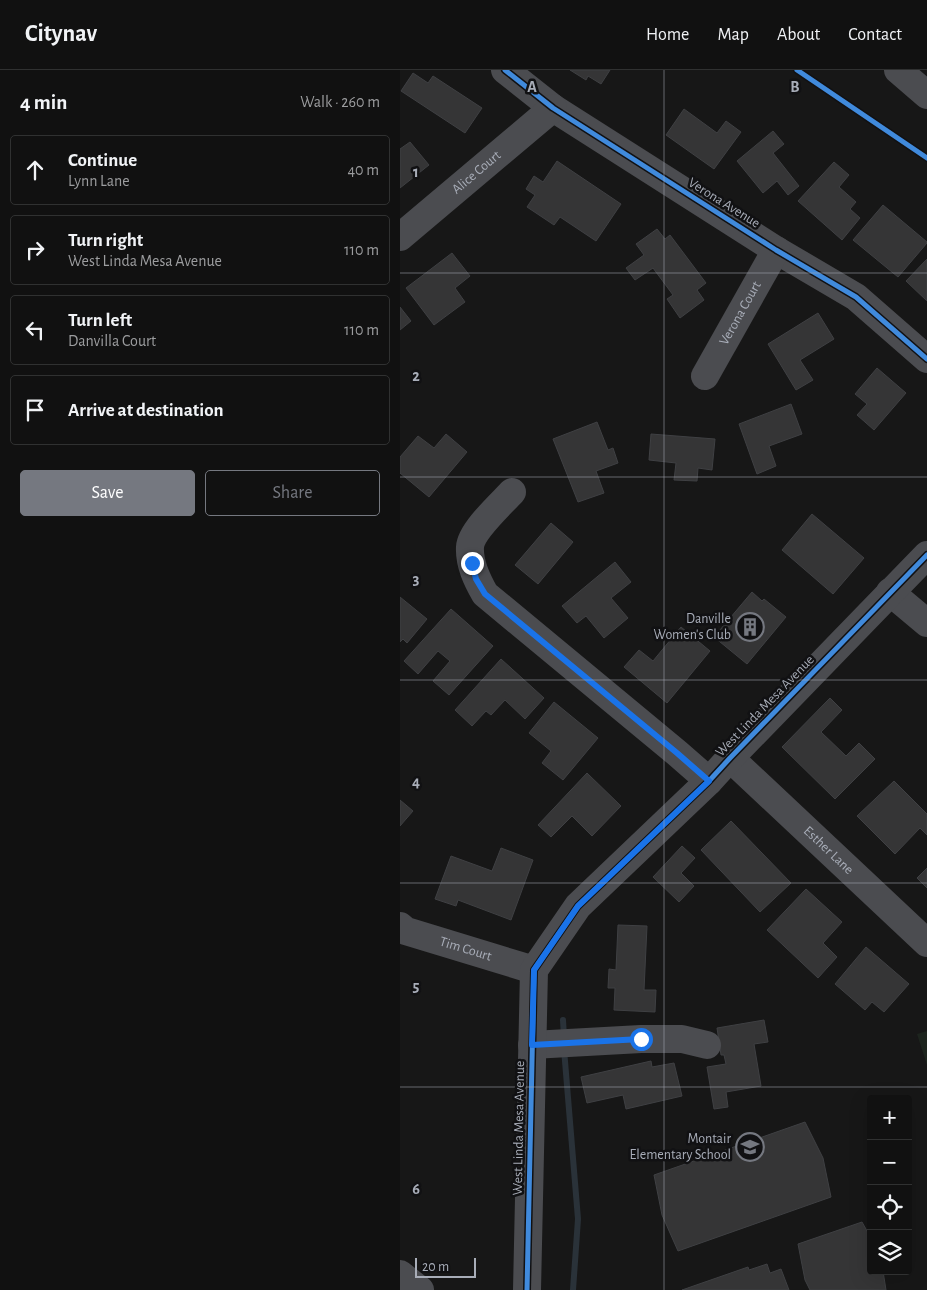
<!DOCTYPE html>
<meta charset="utf-8">
<style>
:root{--surface:#111;--page:#1a1a1a;--text:#f1f3f6;--muted:#9c9d9f;--line:#303131;--accent:#757880}
body{margin:0;font-family:"Alegreya Sans",sans-serif;background:var(--page);color:var(--text)}
.controls{position:absolute;right:15px;bottom:15px;display:grid;overflow:hidden;border-radius:5px;box-shadow:0 5px 20px #0002}
.controls button{width:45px;height:45px;display:grid;place-items:center;padding:0;border:0;border-bottom:1px solid var(--line);background:var(--surface);color:var(--text);font:25px sans-serif}
.scale{position:absolute;left:15px;bottom:12px;width:61px;box-sizing:border-box;padding-left:5px;border:2px solid #a8adb8;border-top:0;font-size:14px;line-height:18px;white-space:nowrap;color:#a8adb8;-webkit-text-stroke:4px #111113;paint-order:stroke}
.stop{position:absolute;width:15px;height:15px;margin:-11px;border:4px solid #1a73e8;border-radius:50%;background:#fff}
.stop.end{background:#1a73e8;border-color:#fff;box-shadow:0 1px 5px #0008}
.list{margin:0;padding:0;list-style:none}
h2{display:flex;justify-content:space-between;align-items:center;height:65px;margin:0;padding:0 20px;font-size:21px}
h2 small{font-size:16px;font-weight:400;color:var(--muted)}
.list li{display:grid;grid-template-columns:32px 1fr auto;gap:15px;align-items:center;box-sizing:border-box;height:70px;margin:0 10px 10px;padding:0 10px;border:1px solid var(--line);border-radius:5px}
.list b{display:block;font-size:19px;white-space:nowrap}
.list p{margin:0;font-size:16px;white-space:nowrap;color:var(--muted)}
.list em{font-size:16px;font-style:normal;color:var(--muted)}
.actions{display:flex;gap:10px;padding:15px 20px}
.actions a{flex:1;padding:11px 0;border:1px solid var(--accent);border-radius:5px;text-align:center;font-size:18px;color:var(--accent)}
.actions .main{background:var(--accent);color:#fff}
.icon{flex:none;width:28px;height:28px;fill:none;stroke:currentColor;stroke-width:2;stroke-linecap:round;stroke-linejoin:round}
.map{position:relative;flex:none;width:527px;height:1220px;overflow:hidden}
header{display:flex;align-items:center;gap:30px;box-sizing:border-box;height:70px;padding:0 25px;background:var(--surface);border-bottom:1px solid var(--line)}
header strong{font-size:24px}
nav{display:flex;gap:28px;margin-inline-start:auto;font-size:18px}
main{display:flex}
aside{flex:1;background:var(--surface)}
.map>svg:first-child{display:block}
.green{fill:#1d241e}
.lines{fill:none;stroke-linecap:round;stroke-linejoin:round}
.stream{stroke:#2a3239;stroke-width:6}
.building{fill:#353536;stroke:#3f4043}
.minor{stroke:#4b4c50;stroke-width:28}
.cycleway-casing{stroke:#111113;stroke-width:8}
.cycleway{stroke:#408adc;stroke-width:5}
.route{stroke:#1a73e8;stroke-width:6}
.grid{fill:none;stroke:#a8adb8;stroke-width:1;stroke-opacity:0.55}
.labels{text-anchor:middle;dominant-baseline:central;stroke-width:5;stroke-linejoin:round;paint-order:stroke}
.street-label{font-size:14px;fill:#a8adb8;stroke:#111113}
.poi-label{font-size:14px;fill:#a8adb8;stroke:#111113;text-anchor:end}
.grid-label{font-size:16px;text-anchor:middle;font-weight:bold;fill:#a8adb8;stroke:#111113;stroke-width:5;stroke-linejoin:round;paint-order:stroke}
</style>
<header>
<strong>Citynav</strong>
<nav><a>Home</a><a>Map</a><a>About</a><a>Contact</a></nav>
</header>
<main>
<aside>
<h2>4 min<small>Walk · 260 m</small></h2>
<ul class="list">
<li><svg class="icon" aria-label="ahead" viewBox="0 0 24 24"><path d="M12 20V5M6 11l6-6 6 6"/></svg><div><b>Continue</b><p>Lynn Lane</p></div><em>40 m</em></li>
<li><svg class="icon" aria-label="right" viewBox="0 0 24 24"><path d="M7 20v-9h11M14 6l5 5-5 5"/></svg><div><b>Turn right</b><p>West Linda Mesa Avenue</p></div><em>110 m</em></li>
<li><svg class="icon" aria-label="left" viewBox="0 0 24 24"><path d="M17 20v-9H6M10 6l-5 5 5 5"/></svg><div><b>Turn left</b><p>Danvilla Court</p></div><em>110 m</em></li>
<li><svg class="icon" aria-label="arrive" viewBox="0 0 24 24"><path d="M6 21V4h12l-3 4 3 4H6"/></svg><div><b>Arrive at destination</b></div></li>
</ul>
<div class="actions"><a class="main">Save</a><a>Share</a></div>
</aside>
<div class="map">
<svg width="527" height="1220" viewBox="0 0 527 1220">
<rect width="100%" height="100%" fill="#171717"/>
<path class="green" d="M527,961V995L517,964Z"/>
<g class="lines">
<path class="stream" d="M163,950L164,967
M164,979L178,1149L173,1220"/>
</g>
<path class="building" d="M170,0H210L201,14L188,6L186,10Z
M13,3L28,13L33,6L82,38L65,63L1,21Z
M284,39L317,63L326,51L341,62L314,99L266,65Z
M373,61L384,74L373,83L399,116L388,125L377,111L363,123L337,91Z
M10,72L29,95L0,118V79Z
M157,91L221,134L196,171L160,147L154,155L127,137L135,125L126,119L134,106L143,112Z
M434,92L449,105L439,117L456,132L450,139L460,148L442,170L398,131Z
M483,135L527,172V173L498,207L453,170Z
M257,159L265,169L270,165L306,213L297,220L304,230L280,248L267,229L273,225L253,198L235,210L226,198L244,185L236,174Z
M52,183L70,206L55,218L65,232L34,255L6,218Z
M527,189V231L506,211Z
M0,237L11,251L0,260Z
M418,243L434,269L400,290L413,310L396,320L368,274Z
M477,298L506,323L474,360L457,345L467,334L455,324Z
M391,334L402,364L369,376L376,396L357,404L339,354Z
M197,352L208,380L213,378L218,393L196,401L204,423L178,432L153,369Z
M46,364L67,382L29,427L0,403V387L18,366L34,378Z
M251,364L315,369L312,400L298,398L297,411L274,410L276,393L249,390Z
M412,444L464,488L433,524L382,480Z
M151,453L173,472L138,514L115,495Z
M215,492L231,512L211,528L228,548L204,568L186,546L177,553L162,536Z
M352,522L362,531L364,529L386,547L347,594L314,567Z
M0,527L27,549L7,573L3,569L0,572Z
M51,539L93,576L49,625L33,611L50,591L38,581L18,604L4,591Z
M281,557L310,581L267,633L224,597L239,580L253,591Z
M101,589L144,628L125,649L105,630L91,645L86,641L72,656L55,640Z
M430,628L442,640L421,662L446,686L459,673L475,689L435,729L382,677Z
M154,632L198,668L163,710L142,693L151,681L129,663Z
M187,703L221,736L192,766L172,746L151,767L138,755Z
M494,711L527,744V765L520,758L495,784L457,746Z
M0,730L13,741L0,756Z
M331,751L391,813L360,842L301,780Z
M282,776L295,788L281,803L294,816L279,832L253,807Z
M101,778L133,790L111,850L58,830L56,836L35,829L51,786L92,801Z
M527,798V818L517,808Z
M406,819L442,852L423,873L437,887L418,908L367,860Z
M218,855L247,856L244,920H256L255,942L214,940L215,918H208L209,899L216,900Z
M466,877L509,914L484,942L472,932L465,940L435,914Z
M364,950L368,972L354,974L361,1016L326,1022L328,1037L314,1039L307,997L326,994L324,985H321L317,958Z
M251,991L252,997L274,993L282,1026L226,1039L223,1025L187,1033L181,1007Z
M405,1052L423,1088L431,1127L278,1181L262,1145L254,1105Z
M462,1152L471,1168V1201H483L486,1220H410L405,1210L398,1174Z
M367,1194L370,1203L381,1199L389,1220H282L348,1197L349,1200Z"/>
<g class="lines">
<g class="minor">
<path d="M105,0L153,38L376,180L456,227L527,289"/>
<path d="M498,0L527,25"/>
<path id="s1" d="M0,167L153,38"/>
<path id="s2" d="M305,306L376,180"/>
<path d="M112,422C101,434 71,461 70,477C69,494 77,510 85,524L277,683L309,711"/>
<path d="M490,522L527,553"/>
<path id="s3" d="M330,688L527,873"/>
<path id="s4" d="M0,856L6,861L134,900"/>
<path d="M132,975L241,969H282L307,975"/>
<path d="M0,1204L20,1220"/>
<path d="M127,1220L134,900L178,836L309,711L330,688L527,485"/>
</g>
<defs>
<path id="cycleway" d="M105,0L153,38L376,180L456,227L527,289
M397,0L527,88
M127,1220L134,900L178,836L309,711L330,688L527,485"/>
</defs>
<use href="#cycleway" class="cycleway-casing"/>
<use href="#cycleway" class="cycleway"/>
</g>
<g class="lines">
<path class="route" d="M72,493L76,509L85,524L277,683L309,711L178,836L134,900L132,975L241,969"/>
</g>
<path class="grid" d="M264,0V1220M0,203H527M0,407H527M0,610H527M0,813H527M0,1017H527"/>
<defs>
<symbol id="building-ring" viewBox="-11 -11 22 22"><circle r="9.5" fill="#111113" stroke="#757880" stroke-width="1.5"/><path d="M-4-6H4V6H1V3H-1V6H-4ZM-2.5-4.3h1.7v1.8h-1.7ZM.8-4.3h1.7v1.8H.8ZM-2.5-1h1.7V.8h-1.7ZM.8-1h1.7V.8H.8Z" fill="#757880"/></symbol>
<symbol id="school-ring" viewBox="-11 -11 22 22"><circle r="9.5" fill="#111113" stroke="#757880" stroke-width="1.5"/><path d="M0-5L7-2L0 1L-7-2ZM-4 1L0 2.5L4 1V4Q0 6-4 4Z" fill="#757880"/></symbol>
</defs>
<g fill-rule="evenodd">
<use href="#building-ring" x="334" y="541" width="32" height="32"/>
<use href="#school-ring" x="334" y="1061" width="32" height="32"/>
</g>
<g class="labels">
<g class="street-label">
<text stroke="none"><textPath href="#s1" startOffset="100">Alice Court</textPath></text>
<text transform="translate(324 133) rotate(32)">Verona Avenue</text>
<text stroke="none"><textPath href="#s2" startOffset="72">Verona Court</textPath></text>
<text transform="translate(365 636) rotate(-46)">West Linda Mesa Avenue</text>
<text stroke="none"><textPath href="#s3" startOffset="135">Esther Lane</textPath></text>
<text stroke="none"><textPath href="#s4" startOffset="70">Tim Court</textPath></text>
<text transform="translate(119 1058) rotate(-89)">West Linda Mesa Avenue</text>
</g>
<g class="poi-label">
<text x="331" y="549">Danville<tspan x="331" dy="16">Women's Club</tspan></text>
<text x="331" y="1069">Montair<tspan x="331" dy="16">Elementary School</tspan></text>
</g>
</g>
<g class="grid-label">
<text x="132" y="22">A</text>
<text x="395" y="22">B</text>
<text x="16" y="107">1</text>
<text x="16" y="311">2</text>
<text x="16" y="514">3</text>
<text x="16" y="717">4</text>
<text x="16" y="921">5</text>
<text x="16" y="1124">6</text>
</g>
</svg>
<div class="controls">
<button>+</button>
<button>−</button>
<button><svg class="icon" aria-label="locate" viewBox="0 0 24 24"><circle cx="12" cy="12" r="6"/><path d="M12 2v4M12 18v4M2 12h4M18 12h4"/></svg></button>
<button><svg class="icon" aria-label="layers" viewBox="0 0 24 24"><path d="M12 4l9 5-9 5-9-5zM3 14l9 5 9-5"/></svg></button>
</div>
<div class="scale">20 m</div>
<div class="stop" style="left:241px;top:969px"></div>
<div class="stop end" style="left:72px;top:493px"></div>
</div>
</main>
